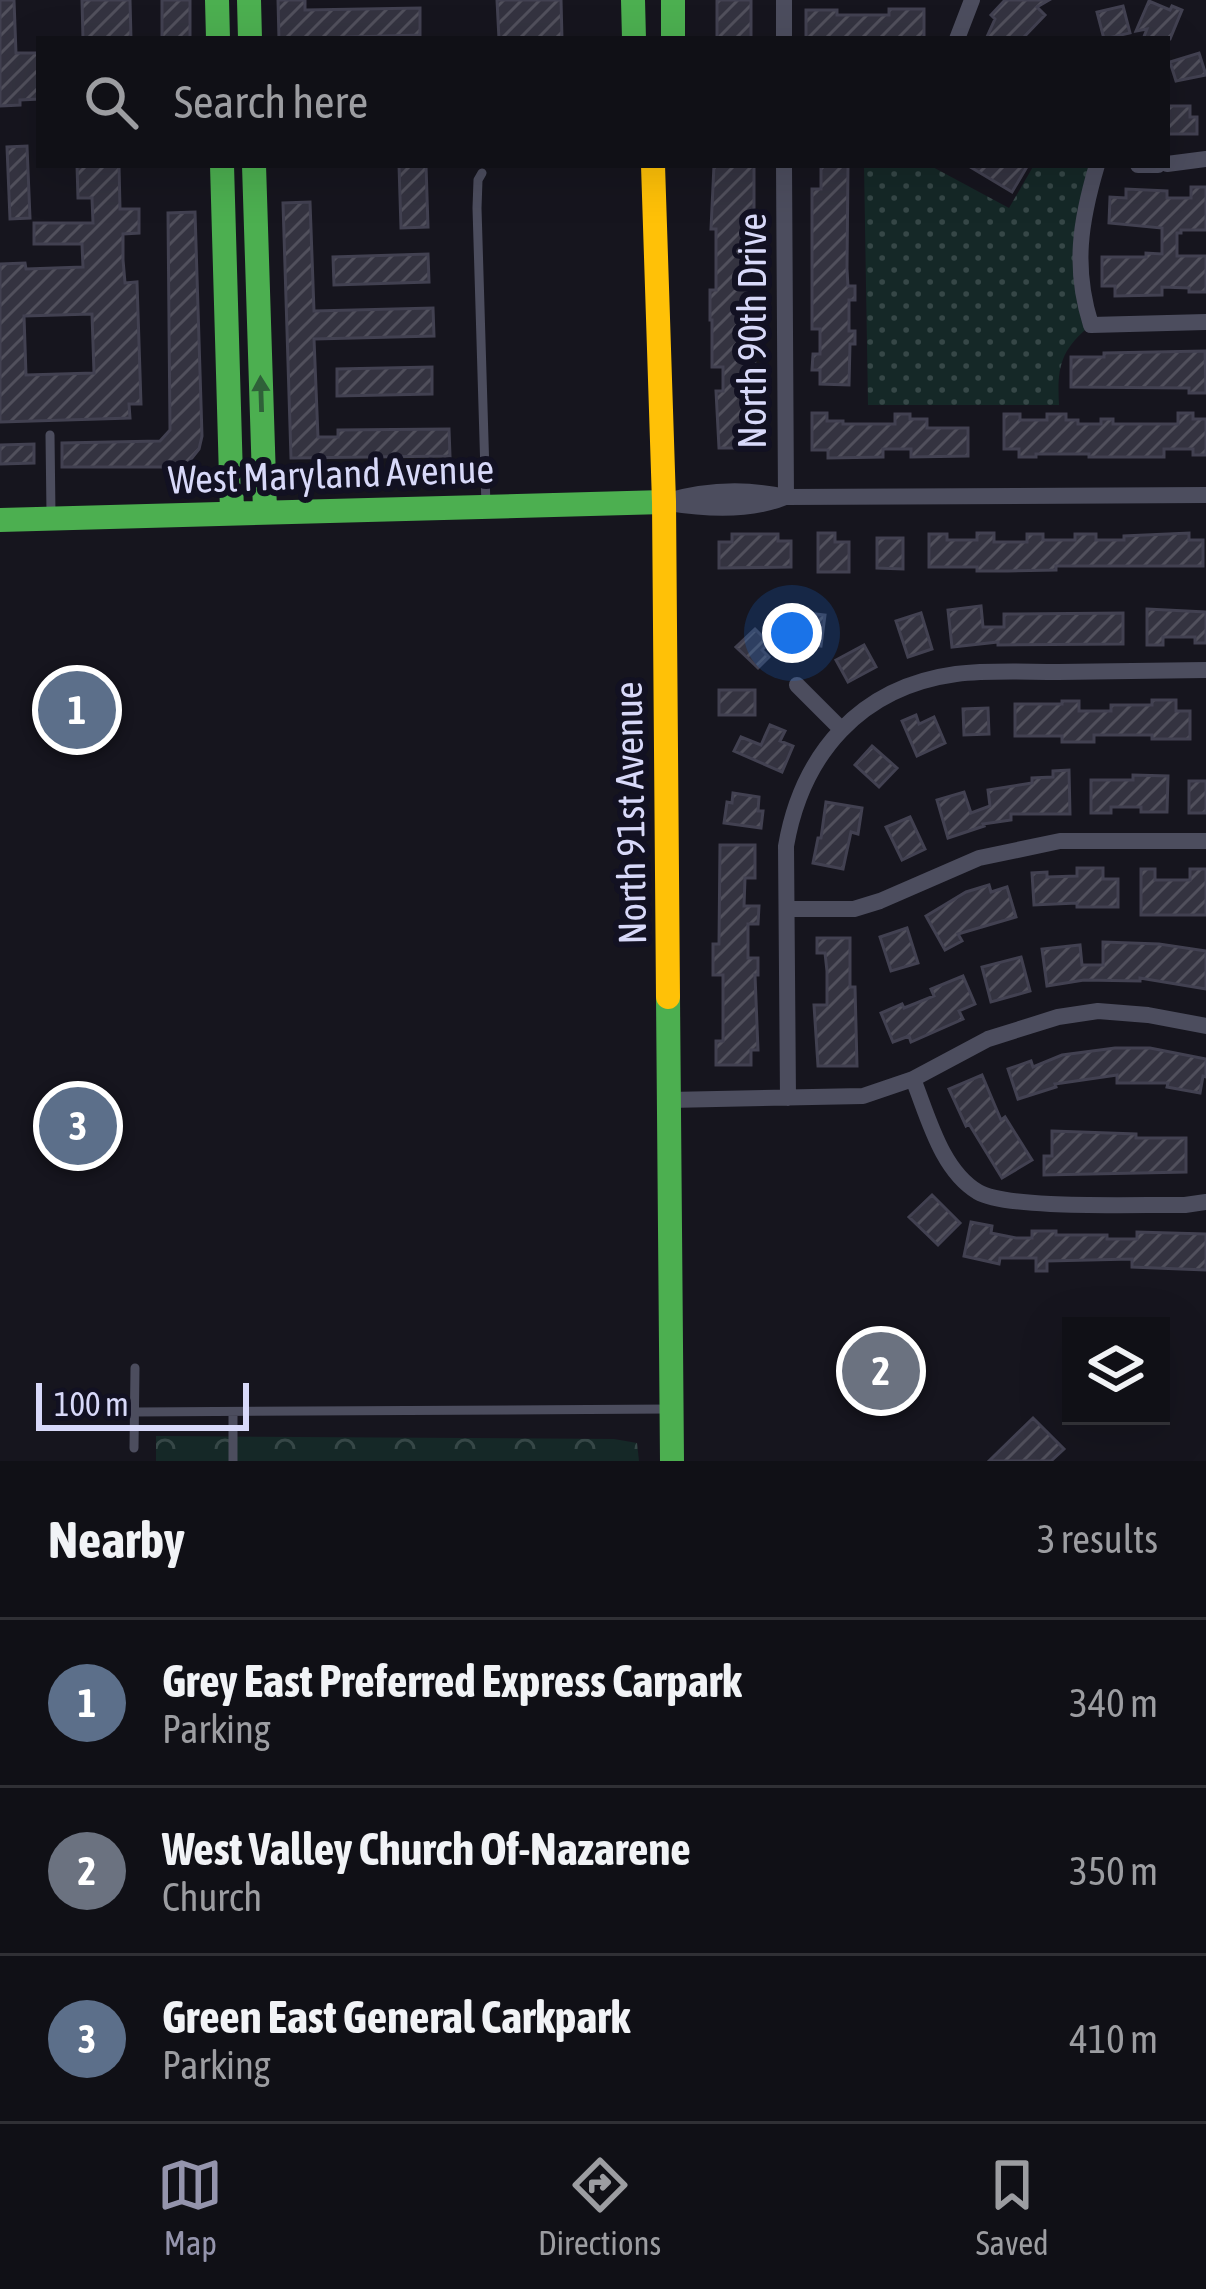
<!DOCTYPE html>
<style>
:root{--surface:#101016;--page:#19191f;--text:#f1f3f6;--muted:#9c9da1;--line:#303035;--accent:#9494ac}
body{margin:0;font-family:"Asap Condensed",sans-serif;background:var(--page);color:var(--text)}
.controls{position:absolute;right:36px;bottom:36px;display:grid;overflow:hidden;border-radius:0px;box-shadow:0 12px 48px #0002}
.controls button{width:108px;height:108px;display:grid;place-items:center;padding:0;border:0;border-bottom:3px solid var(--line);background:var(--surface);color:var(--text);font:60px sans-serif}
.scale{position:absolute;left:36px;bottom:30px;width:213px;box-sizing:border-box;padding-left:12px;border:6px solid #d8d9f9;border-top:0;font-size:33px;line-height:42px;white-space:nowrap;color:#d8d9f9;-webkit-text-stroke:9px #121122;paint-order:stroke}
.you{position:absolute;left:792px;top:633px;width:42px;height:42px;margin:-30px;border:9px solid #fff;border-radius:50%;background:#1a73e8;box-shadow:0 0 0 18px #1a73e833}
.badge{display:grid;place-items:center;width:78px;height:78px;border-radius:50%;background:var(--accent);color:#fff;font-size:39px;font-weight:700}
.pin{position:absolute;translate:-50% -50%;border:6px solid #fff;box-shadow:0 3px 12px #0006}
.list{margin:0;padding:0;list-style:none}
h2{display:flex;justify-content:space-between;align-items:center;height:156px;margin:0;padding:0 48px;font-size:51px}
h2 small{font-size:39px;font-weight:400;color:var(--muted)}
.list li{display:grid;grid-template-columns:78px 1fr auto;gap:36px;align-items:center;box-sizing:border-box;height:168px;padding:0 48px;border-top:3px solid var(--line)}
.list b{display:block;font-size:45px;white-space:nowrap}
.list p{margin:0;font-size:39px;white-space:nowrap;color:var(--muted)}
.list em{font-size:39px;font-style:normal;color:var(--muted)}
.icon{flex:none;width:66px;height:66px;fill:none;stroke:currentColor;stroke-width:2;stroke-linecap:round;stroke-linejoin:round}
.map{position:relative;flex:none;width:1206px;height:1461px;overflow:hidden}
.search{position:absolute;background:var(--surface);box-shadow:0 12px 48px #0002;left:36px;right:36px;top:36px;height:132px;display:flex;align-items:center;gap:30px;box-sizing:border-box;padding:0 42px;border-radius:0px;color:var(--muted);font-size:45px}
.sheet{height:660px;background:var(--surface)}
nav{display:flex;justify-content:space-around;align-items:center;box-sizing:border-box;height:168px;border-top:3px solid var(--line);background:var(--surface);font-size:33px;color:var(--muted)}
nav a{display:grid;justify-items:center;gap:6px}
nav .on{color:var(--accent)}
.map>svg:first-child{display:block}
.grass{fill:url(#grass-dots)}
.park{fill:url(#park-crowns)}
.building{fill:url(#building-hatch);stroke:#424151;stroke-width:3;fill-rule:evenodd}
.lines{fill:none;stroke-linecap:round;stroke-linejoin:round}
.lane{stroke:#4c4d5e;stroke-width:9}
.street{stroke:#4c4d5e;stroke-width:16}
.fast{stroke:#4caf50;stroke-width:24}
.slow{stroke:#ffc107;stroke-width:24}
.oneway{fill:#2f6039}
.labels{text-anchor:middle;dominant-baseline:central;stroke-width:12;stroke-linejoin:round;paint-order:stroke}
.street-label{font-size:39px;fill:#d8d9f9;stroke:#121122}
</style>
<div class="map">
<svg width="1206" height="1461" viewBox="0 0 1206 1461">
<defs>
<pattern id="grass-dots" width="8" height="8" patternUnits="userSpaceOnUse" patternTransform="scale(3)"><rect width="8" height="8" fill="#152827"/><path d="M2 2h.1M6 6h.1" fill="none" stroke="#364747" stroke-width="1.8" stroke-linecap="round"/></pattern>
<pattern id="park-crowns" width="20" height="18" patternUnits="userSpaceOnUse" patternTransform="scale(3)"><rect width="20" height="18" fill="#152827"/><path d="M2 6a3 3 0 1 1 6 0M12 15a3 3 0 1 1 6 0" fill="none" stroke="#364747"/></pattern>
<pattern id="building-hatch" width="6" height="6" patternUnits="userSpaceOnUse" patternTransform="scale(3)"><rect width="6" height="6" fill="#343340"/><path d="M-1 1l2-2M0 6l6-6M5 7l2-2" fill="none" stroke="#51505c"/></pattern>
</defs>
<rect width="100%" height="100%" fill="#16151e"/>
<path class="grass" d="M864,165H929L1009,208L1034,165H1097L1085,205L1091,325C1060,350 1057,368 1059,405H868Z"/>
<path class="park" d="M156,1436L614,1439L637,1443L639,1461H156Z"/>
<path class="building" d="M0,0H14L16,53H39V99L20,100V105L0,106Z
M82,0H130L131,39H83Z
M162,0H190V39H162Z
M278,0H305V10L420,8V35L279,39Z
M497,0H561L562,39H499Z
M717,0H751V39H717Z
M1005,0H1049L1037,7L1045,15L1022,39H986L995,19L991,15Z
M1149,1L1170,10L1172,6L1182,10L1170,39H1143L1147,29L1136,31Z
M1123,6L1130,33L1104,39L1097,12Z
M889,9H924V39H806V10H837V15H889Z
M1199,53L1206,75L1176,81L1170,62Z
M1167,106H1190V117H1197V134H1167Z
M27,146L30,218L10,219L7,147Z
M77,165H119L120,209H139V233L123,234V260L125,283L137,282L141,404H129L130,418L0,422V264L25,263L26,269L83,267L82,244H34V223H93L92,198H78ZM92,314L94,373L26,375L24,316Z
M399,165H426L428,227L401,228Z
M714,165H754V303H748V334H755L754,448H719L716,391H723V367H712V320H710V290H716V229H711Z
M821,165H848L847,269L848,286H855V300H849V331H855V344H850L849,385L820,384V370H812L813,354H820V329H812V189H821Z
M967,165H1028L1012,192Z
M1191,187H1206V230H1181V233H1177V256H1206V292H1189V288L1162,287V295L1115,296V286H1102V257H1146V253L1162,254V228L1109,223L1110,197L1126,198V189L1167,191V198H1191Z
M310,202L314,311L433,308L434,336L314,339L318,437H338V430L449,429L450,456L291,458L283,203Z
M195,212L202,436L199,449L188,463L174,467H62V443L160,441L170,430L168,213Z
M428,254L429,282L334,285L333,257Z
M1205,351L1206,393H1189V388L1071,387V357H1104V353Z
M432,367V394L337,396V369Z
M812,413H827V421H843V424H895V414H910V419H927V428H968V456L911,457V449H883V457L828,458V450H812Z
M1178,413H1193V419H1206V455H1193V449H1164V457H1089V454H1036V457H1019V449H1004V414H1020V420H1047V414H1066V420H1078V424H1101V419H1113V424H1178Z
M34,444V463L0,464V445Z
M818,533H835V542H849V572H818Z
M977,533H994V542H1027V534H1043V540H1075V534H1096V540H1124V536L1189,533V540H1203V566H1056V570L1008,571H977V567H929V534H947V540H977Z
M732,534H778V541H791V567L719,568V542H732Z
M877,538H903V569L877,568Z
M981,606L983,627H1004V614L1123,613V644L998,645V642L952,647L948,610Z
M1147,609L1206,612V643H1195V637H1163V645H1147Z
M799,612L825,615L821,646L795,643Z
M921,613L932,649L908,657L896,621Z
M755,629L769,643L762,650L769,657L758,668L736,647Z
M864,645L876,667L848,682L836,660Z
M719,690H755V715H719Z
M1152,700H1176V711H1190V739H1152V735H1094V742H1062V736H1015V704H1062V701H1079V711H1111V705H1152Z
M988,708L989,734L964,735L963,709Z
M916,715L919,724L934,717L945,743L917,756L902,721Z
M770,725L785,731L780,741L793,746L782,772L734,751L741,737L761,745Z
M872,746L897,768L879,787L855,765Z
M1069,770L1070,814H1011V820L983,824L984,826L948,838L937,800L964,792L971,813L990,806L988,790L1032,783V778L1053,777V771Z
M1133,775L1168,776L1167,812H1141V807H1111V813H1091V780H1133Z
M1189,781H1206V813H1189Z
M733,793L759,797L758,811H763L761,828L724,823L727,802L732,803Z
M826,802L862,808L858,834L851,832L843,869L813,863L818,838H821Z
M910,817L925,849L902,860L886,827Z
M720,845H755V878H745L744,906H759L758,924H748V958H758V975H755L758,1050H751V1065H716V1041H723V975H713V944H719Z
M1077,868H1103V879H1118V907H1077V903L1034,905L1032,873L1047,872V877L1077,876Z
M1141,869H1155V880H1190V869H1206V915H1141Z
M989,885L991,892L1007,887L1016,917L958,934L962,941L945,950L926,916L966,892Z
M907,928L918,963L891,971L880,937Z
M817,938H850V987H855L857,1066H818L814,1005H827V971L825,953H817Z
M1103,942L1159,944L1206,951V989L1140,978V981L1084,980L1047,986L1042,949L1080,945L1082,965H1103Z
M1021,957L1030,991L991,1002L982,967Z
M963,976L975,1004L959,1011L963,1019L911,1042L909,1036L893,1042L881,1013L902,1004L904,1008L934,996L931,989Z
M1115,1048H1150L1206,1059V1077L1203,1076L1200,1093L1167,1087L1168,1083H1117V1075L1055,1084L1056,1087L1018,1099L1008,1069L1031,1061L1033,1067L1062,1055Z
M982,1075L1001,1120L1005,1117L1032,1160L1002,1178L969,1124L966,1126L949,1089Z
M1052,1131L1136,1134V1138H1186V1172L1044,1175V1156H1052Z
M932,1195L960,1223L938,1245L909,1217Z
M971,1222L992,1226L991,1233L1016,1238H1032V1231H1056V1235H1107V1239H1137V1232L1206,1234V1270L1132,1267V1259L1047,1261V1271H1036V1258H1000L999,1264L964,1256Z
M1033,1418L1064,1449L1051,1461H989Z"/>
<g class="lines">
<path class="lane" d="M482,173L478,180L477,208L486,506
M50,435L51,513
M135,1412L669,1409
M233,1412V1461
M134,1448L135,1368"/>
<path class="street" d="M784,39V0
M957,39L972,0
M1167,164L1206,159
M784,165L786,497
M1097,165C1080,222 1073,268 1091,325L1206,322
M1138,165H1158
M664,502C704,490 745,488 786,497L1206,495
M669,503C706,509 749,512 785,497
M797,685L841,729
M787,909H854L880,901L979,858L1060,841H1206
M913,1079C928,1116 941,1170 978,1192C1008,1210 1144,1204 1185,1205L1206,1202
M788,1098L786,846C802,754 860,687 956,674C989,670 1024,672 1058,672C1107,671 1157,671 1206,670
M669,1100L863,1096L913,1079L988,1039L1058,1017L1098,1011L1148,1015L1206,1026"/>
<path class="fast" d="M217,0L218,39
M249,0L250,39
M633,0L634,39
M673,0V39
M222,165L232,512
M254,165L265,511
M0,520L664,502
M668,997L672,1461"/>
<path class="slow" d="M653,165L664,502L668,997"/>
</g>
<defs><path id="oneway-solid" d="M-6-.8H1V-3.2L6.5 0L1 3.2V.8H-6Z" transform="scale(3)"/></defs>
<use class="oneway" href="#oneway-solid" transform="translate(261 394) rotate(-92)"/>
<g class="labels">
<g class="street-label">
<text transform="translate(752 331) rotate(-90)">North 90th Drive</text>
<text transform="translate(331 474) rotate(-2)">West Maryland Avenue</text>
<text transform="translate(630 813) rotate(-91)">North 91st Avenue</text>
</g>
</g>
</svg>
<div class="controls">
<button><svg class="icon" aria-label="layers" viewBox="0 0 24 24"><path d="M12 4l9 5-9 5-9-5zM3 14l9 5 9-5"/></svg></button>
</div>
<div class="scale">100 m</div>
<div class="you"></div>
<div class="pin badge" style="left:77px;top:710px;background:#5c6f8a">1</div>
<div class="pin badge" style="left:881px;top:1371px;background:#6b7280">2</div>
<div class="pin badge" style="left:78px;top:1126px;background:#5c6f8a">3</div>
<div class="search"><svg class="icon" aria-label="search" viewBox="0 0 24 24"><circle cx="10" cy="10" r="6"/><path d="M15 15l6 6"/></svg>Search here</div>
</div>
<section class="sheet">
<h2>Nearby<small>3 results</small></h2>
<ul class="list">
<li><span class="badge" style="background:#5c6f8a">1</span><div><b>Grey East Preferred Express Carpark</b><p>Parking</p></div><em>340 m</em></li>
<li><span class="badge" style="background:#6b7280">2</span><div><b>West Valley Church Of-Nazarene</b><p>Church</p></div><em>350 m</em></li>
<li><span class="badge" style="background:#5c6f8a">3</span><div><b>Green East General Carkpark</b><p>Parking</p></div><em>410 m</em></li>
</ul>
</section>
<nav>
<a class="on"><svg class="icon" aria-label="map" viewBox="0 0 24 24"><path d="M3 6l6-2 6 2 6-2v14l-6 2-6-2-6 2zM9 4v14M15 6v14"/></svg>Map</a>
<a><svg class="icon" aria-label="directions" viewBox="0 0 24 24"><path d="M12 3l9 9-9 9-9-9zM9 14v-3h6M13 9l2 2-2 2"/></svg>Directions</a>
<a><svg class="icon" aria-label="saved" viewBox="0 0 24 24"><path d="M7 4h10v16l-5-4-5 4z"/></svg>Saved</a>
</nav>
